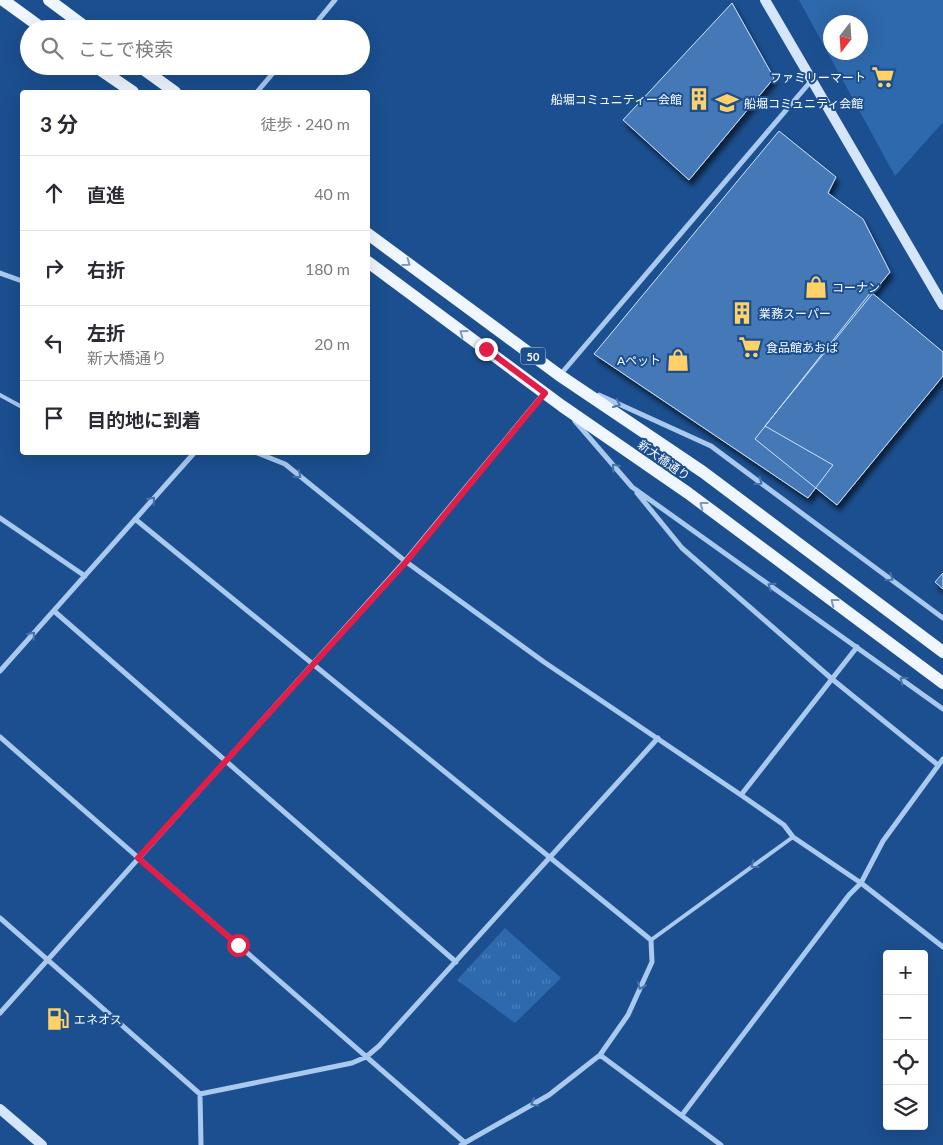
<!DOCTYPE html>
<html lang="ja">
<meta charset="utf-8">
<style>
:root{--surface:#fff;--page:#f7f7f7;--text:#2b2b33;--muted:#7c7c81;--line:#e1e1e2}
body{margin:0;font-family:Lato,"Noto Sans JP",sans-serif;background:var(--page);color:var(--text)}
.controls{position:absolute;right:15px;bottom:15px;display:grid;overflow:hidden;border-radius:5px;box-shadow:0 5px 20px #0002}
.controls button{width:45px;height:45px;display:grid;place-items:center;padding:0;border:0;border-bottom:1px solid var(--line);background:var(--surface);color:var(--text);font:25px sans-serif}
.compass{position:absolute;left:823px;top:15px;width:45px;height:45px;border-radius:50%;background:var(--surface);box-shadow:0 5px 20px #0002;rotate:197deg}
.stop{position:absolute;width:15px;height:15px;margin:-11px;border:4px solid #e11d48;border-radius:50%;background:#fff}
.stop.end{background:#e11d48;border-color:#fff;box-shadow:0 1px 5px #0008}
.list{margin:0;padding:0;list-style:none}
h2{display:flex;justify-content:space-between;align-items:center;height:65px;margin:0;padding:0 20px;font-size:21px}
h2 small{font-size:16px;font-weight:400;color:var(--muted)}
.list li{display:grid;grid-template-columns:32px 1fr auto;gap:15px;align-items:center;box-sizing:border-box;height:75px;padding:0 20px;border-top:1px solid var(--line)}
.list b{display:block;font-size:19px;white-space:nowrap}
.list p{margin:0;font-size:16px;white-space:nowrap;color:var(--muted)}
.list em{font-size:16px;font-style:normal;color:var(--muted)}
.icon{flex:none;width:28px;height:28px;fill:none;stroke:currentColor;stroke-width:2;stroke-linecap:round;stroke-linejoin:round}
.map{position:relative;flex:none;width:943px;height:1145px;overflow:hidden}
.search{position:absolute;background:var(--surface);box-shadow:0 5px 20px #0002;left:20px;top:20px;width:350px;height:55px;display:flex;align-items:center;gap:12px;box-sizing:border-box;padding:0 18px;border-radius:28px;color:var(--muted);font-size:19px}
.panel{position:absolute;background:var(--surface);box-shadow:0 5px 20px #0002;left:20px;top:90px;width:350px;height:365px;border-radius:5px}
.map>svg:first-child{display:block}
.grass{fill:#2e69ad;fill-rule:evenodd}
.park{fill:url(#park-tufts)}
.building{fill:#4478b7;stroke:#cfe3fa;filter:url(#shadow)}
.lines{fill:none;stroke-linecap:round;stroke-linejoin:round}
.lane{stroke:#a9c9ee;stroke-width:4}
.street{stroke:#a9c9ee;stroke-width:5}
.secondary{stroke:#d6e6fa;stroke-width:10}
.primary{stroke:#f0f6ff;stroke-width:12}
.oneway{stroke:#7b9ac1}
.oneway2{stroke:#4674ac}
.route{stroke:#e11d48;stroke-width:6}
.labels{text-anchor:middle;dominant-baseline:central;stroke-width:4;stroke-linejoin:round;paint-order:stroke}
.shield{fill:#1b4f8f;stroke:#bbcadd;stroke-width:1}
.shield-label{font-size:11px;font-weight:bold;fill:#fff}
.poi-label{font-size:12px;fill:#fff;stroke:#1b4f8f;text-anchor:start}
.street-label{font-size:12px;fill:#fff;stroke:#1b4f8f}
</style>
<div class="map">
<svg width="943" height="1145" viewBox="0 0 943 1145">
<defs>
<pattern id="park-tufts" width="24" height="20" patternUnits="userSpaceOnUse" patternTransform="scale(1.25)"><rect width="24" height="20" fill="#2e69ad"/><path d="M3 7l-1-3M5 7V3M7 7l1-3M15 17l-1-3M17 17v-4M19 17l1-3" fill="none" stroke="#4d80b9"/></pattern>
<filter id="shadow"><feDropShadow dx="3" dy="5.5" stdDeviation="2.5" flood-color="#0009"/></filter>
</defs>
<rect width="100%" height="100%" fill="#1b4f8f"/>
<path class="grass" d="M799,0H943V122L895,176ZM830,22H860V52H830Z"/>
<path class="park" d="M505,928L561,978L515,1023L457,980Z"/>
<path class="building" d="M732,3L774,78L689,180L623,120Z
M779,131L836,177L828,193L863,219L890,272L765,426L833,465L808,498L594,354Z
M871,292L943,352V376L837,505L755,439Z
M943,573V589L935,582Z"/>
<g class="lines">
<path class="lane" d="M0,395L22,407
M651,940L793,837"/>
<path class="street" d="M311,29L335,0
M257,92L279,66
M0,273L22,281
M560,375L811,81
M599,395L711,446L943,618
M575,421L632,487L943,709
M255,452L285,464L405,561L544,662L741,795L784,825L793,837L861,883L943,947
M637,493L682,548L832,679L938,765
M0,518L85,576
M135,519L651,940L652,962L628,1015L600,1055L549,1095L461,1145
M54,611L456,962
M0,671L195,452
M0,737L464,1142
M741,795L857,647
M0,918L200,1094L352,1063L366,1057L379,1046L658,738
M0,1013L405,561L544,393
M600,1055L721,1145
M200,1094L201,1145
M682,1115L849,895L861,883L883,841L943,759"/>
<path class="secondary" d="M765,0L943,305
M0,1109L42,1145"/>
<path class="primary" d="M3,0L43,29
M49,0L88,29
M95,66L133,92
M139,66L175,92
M368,234L559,375L703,472L943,652
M368,262L562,406L688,493L943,683"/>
</g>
<defs><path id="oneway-chevron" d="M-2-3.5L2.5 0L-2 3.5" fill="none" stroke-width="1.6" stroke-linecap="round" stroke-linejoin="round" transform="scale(1.25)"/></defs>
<g class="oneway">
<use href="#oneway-chevron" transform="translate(407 263) rotate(36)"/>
<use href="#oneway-chevron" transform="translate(463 333) rotate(-144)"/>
<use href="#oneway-chevron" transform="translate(703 505) rotate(-143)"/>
<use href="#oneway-chevron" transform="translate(834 602) rotate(-143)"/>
</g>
<g class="oneway2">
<use href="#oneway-chevron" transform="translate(617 404) rotate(25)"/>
<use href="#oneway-chevron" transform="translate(615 467) rotate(-131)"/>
<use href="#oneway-chevron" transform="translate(298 475) rotate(39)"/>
<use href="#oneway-chevron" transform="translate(759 482) rotate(36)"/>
<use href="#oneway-chevron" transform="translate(152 500) rotate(-48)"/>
<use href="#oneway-chevron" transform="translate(890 578) rotate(36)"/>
<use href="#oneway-chevron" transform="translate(771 586) rotate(-145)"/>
<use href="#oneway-chevron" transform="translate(32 635) rotate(-48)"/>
<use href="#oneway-chevron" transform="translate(903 680) rotate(-144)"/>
<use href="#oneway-chevron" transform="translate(754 865) rotate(144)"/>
<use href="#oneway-chevron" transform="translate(641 986) rotate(113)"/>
<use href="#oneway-chevron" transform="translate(534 1103) rotate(151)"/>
</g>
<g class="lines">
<path class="route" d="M238,945L138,858L406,562L545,393L486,349"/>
</g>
<defs>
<symbol id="supermarket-bare" viewBox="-9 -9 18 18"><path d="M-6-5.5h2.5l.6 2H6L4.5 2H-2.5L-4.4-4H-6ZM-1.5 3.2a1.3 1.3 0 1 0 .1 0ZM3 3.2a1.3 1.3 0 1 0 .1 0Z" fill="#ffd166" stroke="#1b4f8f" stroke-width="2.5" paint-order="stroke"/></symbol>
<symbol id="building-bare" viewBox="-9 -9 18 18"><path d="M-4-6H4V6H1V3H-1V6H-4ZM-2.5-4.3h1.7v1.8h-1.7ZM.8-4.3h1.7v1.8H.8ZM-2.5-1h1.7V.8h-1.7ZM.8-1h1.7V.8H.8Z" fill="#ffd166" stroke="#1b4f8f" stroke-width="2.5" paint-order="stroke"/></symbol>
<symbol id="school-bare" viewBox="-9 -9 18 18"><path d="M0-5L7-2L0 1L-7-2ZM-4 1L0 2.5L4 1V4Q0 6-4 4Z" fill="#ffd166" stroke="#1b4f8f" stroke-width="2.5" paint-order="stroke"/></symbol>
<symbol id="shop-bare" viewBox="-9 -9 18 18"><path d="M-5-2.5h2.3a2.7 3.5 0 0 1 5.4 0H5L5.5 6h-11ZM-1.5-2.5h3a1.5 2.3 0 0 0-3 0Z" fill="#ffd166" stroke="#1b4f8f" stroke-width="2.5" paint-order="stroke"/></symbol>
<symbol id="fuel-bare" viewBox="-9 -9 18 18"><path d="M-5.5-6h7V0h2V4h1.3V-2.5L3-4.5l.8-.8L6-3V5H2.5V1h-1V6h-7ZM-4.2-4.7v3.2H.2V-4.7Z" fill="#ffd166" stroke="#1b4f8f" stroke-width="2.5" paint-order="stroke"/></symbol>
</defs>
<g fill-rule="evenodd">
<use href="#supermarket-bare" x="867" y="61" width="32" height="32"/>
<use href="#building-bare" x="683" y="83" width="32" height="32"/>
<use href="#school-bare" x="711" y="87" width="32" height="32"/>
<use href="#shop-bare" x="800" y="271" width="32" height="32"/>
<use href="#building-bare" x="726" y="297" width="32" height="32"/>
<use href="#supermarket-bare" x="734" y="331" width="32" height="32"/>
<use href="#shop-bare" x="662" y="344" width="32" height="32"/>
<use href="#fuel-bare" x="42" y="1003" width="32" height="32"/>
</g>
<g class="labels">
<rect class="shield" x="520.5" y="347.5" width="25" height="17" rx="4"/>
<g class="shield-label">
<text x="533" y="356">50</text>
</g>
<g class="poi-label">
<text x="866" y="77" text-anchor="end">ファミリーマート</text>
<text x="682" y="99" text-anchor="end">船堀コミュニティー会館</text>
<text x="744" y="103">船堀コミュニティ会館</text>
<text x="832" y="287">コーナン</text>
<text x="759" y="313">業務スーパー</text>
<text x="766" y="347">食品館あおば</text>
<text x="661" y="360" text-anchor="end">Aペット</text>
<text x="74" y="1019">エネオス</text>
</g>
<g class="street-label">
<text transform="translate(664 460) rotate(35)">新大橋通り</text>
</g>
</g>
</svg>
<div class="controls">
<button>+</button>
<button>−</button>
<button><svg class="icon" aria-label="locate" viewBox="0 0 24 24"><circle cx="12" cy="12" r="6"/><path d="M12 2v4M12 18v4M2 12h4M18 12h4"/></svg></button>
<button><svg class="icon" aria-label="layers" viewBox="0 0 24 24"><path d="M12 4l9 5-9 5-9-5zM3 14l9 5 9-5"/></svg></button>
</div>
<svg class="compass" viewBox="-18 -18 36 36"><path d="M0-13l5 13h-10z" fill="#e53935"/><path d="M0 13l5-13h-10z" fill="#7c7c81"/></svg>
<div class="stop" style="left:238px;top:945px"></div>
<div class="stop end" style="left:486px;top:349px"></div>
<div class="search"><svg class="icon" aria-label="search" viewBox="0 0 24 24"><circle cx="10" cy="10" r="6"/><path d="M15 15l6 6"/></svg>ここで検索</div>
<section class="panel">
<h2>3 分<small>徒歩 · 240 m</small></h2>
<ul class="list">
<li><svg class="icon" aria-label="ahead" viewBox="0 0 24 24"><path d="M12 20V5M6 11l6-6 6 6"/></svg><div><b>直進</b></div><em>40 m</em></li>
<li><svg class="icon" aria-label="right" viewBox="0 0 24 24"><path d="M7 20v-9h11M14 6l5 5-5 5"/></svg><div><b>右折</b></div><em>180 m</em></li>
<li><svg class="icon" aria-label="left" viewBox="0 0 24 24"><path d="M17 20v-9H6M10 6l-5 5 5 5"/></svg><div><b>左折</b><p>新大橋通り</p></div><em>20 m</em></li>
<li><svg class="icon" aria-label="arrive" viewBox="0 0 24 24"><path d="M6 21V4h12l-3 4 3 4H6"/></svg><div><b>目的地に到着</b></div></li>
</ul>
</section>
</div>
